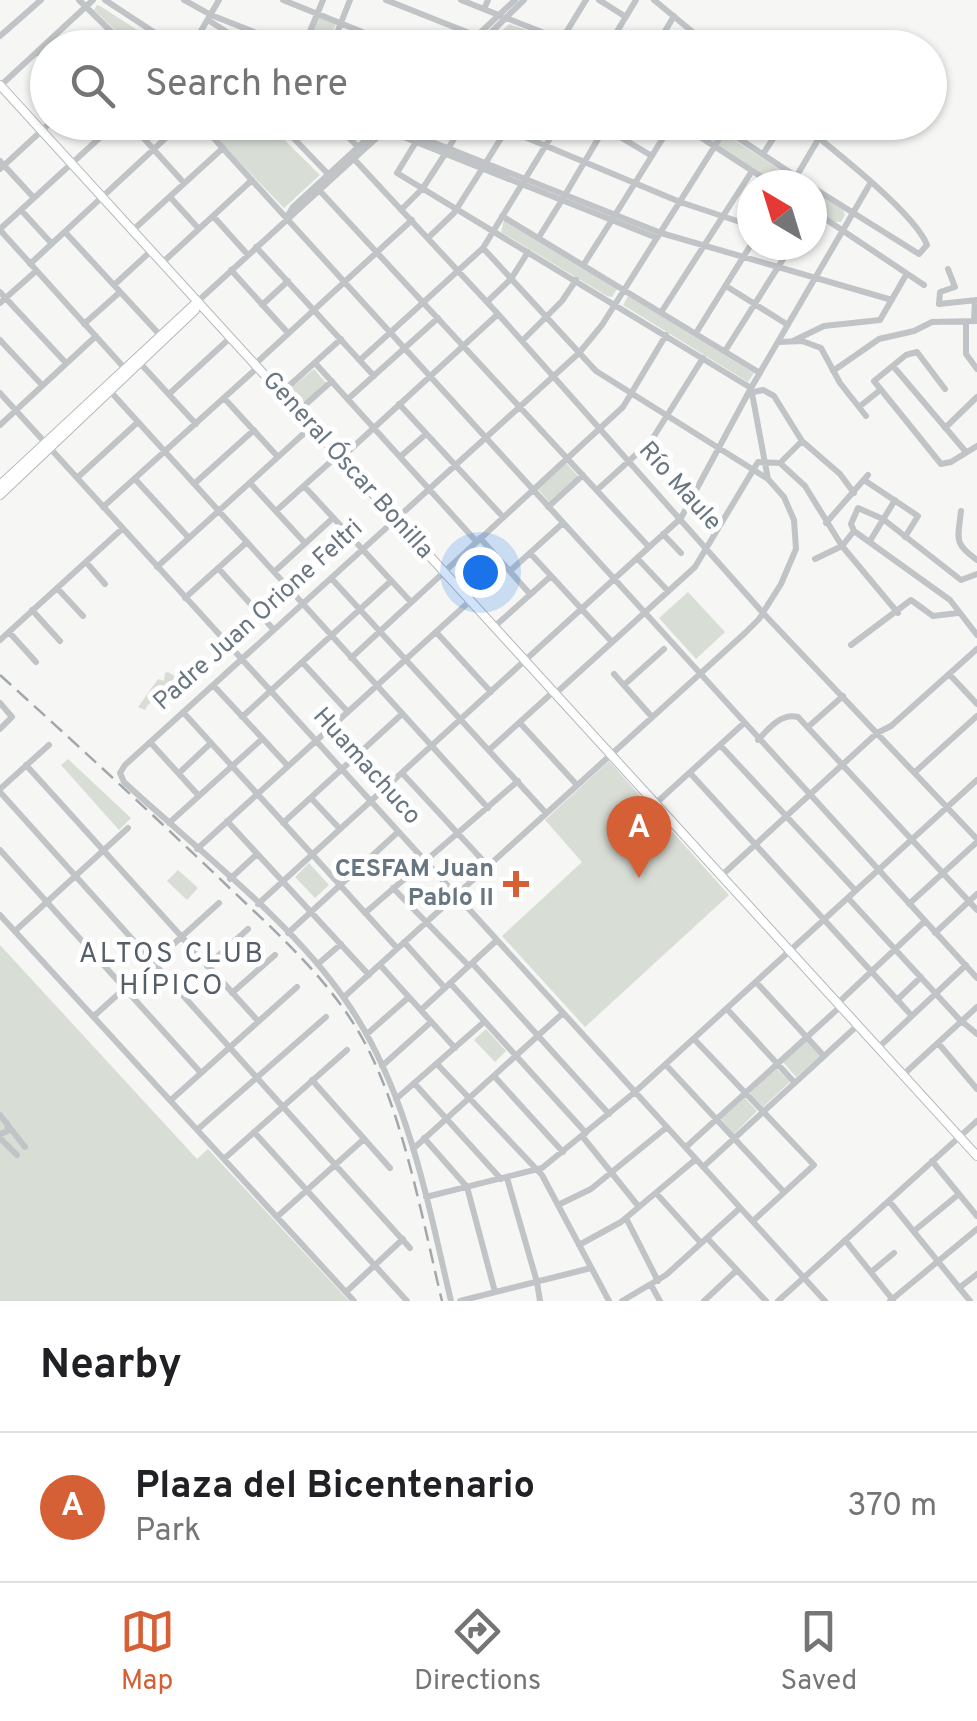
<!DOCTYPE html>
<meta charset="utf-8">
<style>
:root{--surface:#fff;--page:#f6f6f6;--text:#202124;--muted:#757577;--line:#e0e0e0;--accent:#d56036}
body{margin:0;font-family:Overpass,sans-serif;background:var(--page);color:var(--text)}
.compass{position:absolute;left:737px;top:170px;width:90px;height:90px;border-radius:50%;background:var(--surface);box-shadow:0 2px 8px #0004;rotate:322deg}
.you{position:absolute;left:480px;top:572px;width:35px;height:35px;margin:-25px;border:8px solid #fff;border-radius:50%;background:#1a73e8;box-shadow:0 0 0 15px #1a73e833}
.badge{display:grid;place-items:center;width:65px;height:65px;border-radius:50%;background:var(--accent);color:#fff;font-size:32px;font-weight:700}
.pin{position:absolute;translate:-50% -82px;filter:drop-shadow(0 2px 5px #0008)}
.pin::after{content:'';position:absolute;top:52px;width:35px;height:30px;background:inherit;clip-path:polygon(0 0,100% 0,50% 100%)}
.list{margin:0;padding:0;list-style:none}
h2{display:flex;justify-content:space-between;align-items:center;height:130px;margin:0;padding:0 40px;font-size:42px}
h2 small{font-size:32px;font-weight:400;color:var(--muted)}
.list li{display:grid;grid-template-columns:65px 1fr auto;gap:30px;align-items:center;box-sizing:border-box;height:150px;padding:0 40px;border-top:2px solid var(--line)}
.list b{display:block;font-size:38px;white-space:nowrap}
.list p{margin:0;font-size:32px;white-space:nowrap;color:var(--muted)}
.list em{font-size:32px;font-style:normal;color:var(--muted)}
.icon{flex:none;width:55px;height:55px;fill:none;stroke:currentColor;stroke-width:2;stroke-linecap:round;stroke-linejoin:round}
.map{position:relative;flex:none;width:977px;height:1301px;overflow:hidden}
.search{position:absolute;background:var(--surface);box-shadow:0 2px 8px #0004;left:30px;right:30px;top:30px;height:110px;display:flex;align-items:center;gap:25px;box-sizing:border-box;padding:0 35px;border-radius:55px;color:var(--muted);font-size:38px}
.sheet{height:280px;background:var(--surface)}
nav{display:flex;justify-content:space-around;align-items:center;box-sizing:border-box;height:140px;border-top:2px solid var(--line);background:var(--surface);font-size:28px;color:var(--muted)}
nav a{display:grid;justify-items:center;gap:5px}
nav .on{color:var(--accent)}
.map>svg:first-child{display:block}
.green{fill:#d8ddd5}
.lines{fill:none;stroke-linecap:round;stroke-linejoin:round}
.major-casing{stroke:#b4b8bb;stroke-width:10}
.minor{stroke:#c0c4c7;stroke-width:6}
.major{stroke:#fff;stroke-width:8}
.rail{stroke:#a2a7ac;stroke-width:2.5;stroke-dasharray:15 8;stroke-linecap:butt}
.poi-dot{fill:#d56036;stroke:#fff;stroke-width:4}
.labels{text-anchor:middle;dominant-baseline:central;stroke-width:10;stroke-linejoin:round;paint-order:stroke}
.street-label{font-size:25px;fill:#687682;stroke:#fff}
.poi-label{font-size:25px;font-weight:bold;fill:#687682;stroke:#fff;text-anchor:end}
.neighbourhood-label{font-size:28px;letter-spacing:2.5px;fill:#555f68;stroke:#fff}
</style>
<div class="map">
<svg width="977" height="1301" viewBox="0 0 977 1301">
<rect width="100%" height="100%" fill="#f6f7f4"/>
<path class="green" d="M97,5L100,6L164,47H133L94,10Z
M318,17L336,24L326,47H306Z
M509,24L575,47H515L493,39Z
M202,123H267L320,175L284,208Z
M682,123H708L804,185H778Z
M812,190L843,210L845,215L841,222H835L812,207Z
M504,220L617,289L612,297L607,296L501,232Z
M628,296L754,373L748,382L623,305Z
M314,369L326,383L301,405L288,390Z
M566,463L578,476L549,502L538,489Z
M688,592L725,632L696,659L659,618Z
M168,672L176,677L185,676C169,698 156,690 145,710L138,707L158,679L164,681L165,673Z
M68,759L131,818L119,830L61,765Z
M609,761L729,895L585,1027L502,936L582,862L545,820Z
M309,863L329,885L315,898L295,877Z
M178,870L198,888L187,900L167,881Z
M0,945L197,1159L208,1149L349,1301H0Z
M486,1029L506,1051L495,1062L474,1040Z
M806,1040L820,1056L796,1077L783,1062Z
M776,1068L790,1082L763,1107L750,1093Z
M744,1097L757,1111L734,1134L721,1119Z"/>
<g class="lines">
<defs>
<path id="major" d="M0,85L977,1156
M0,485L197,302
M0,495L195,310L197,302"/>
</defs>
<use href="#major" class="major-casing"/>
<path class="minor" d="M79,0L128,48
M105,0L178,48
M184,0L211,15L295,48
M283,0L402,48
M386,0L507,48
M461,0L582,48
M599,0L626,17
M654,0L712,48
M484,9L488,0
M208,20L247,45L276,48
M0,36L41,0
M562,39L586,0
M110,48L119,39
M191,48L219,0
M303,48L323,0
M331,48L350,0
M464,48L515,0
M475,48L524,0
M607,48L636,0
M655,48L674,16
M38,52L48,63
M0,86L93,0
M101,122L108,131
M129,122L184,183
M199,122L977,978
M278,122L328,174
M333,122L358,147
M366,122L657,238
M382,122L661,233L892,300
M489,122L680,202L752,226
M677,122L774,185
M714,122L809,185
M799,122C829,146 915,213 927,245L919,254L812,187
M605,128L652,156
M416,142L397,173L751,388L768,479
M448,149L464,122
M763,154L784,122
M354,159L498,314L763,613L977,839
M0,161L34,198
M485,164L511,122
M0,169L51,122
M796,177L819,138
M320,191L649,547
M565,195L608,122
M170,197L199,229
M21,210L52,244
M401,210L423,188L445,154
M812,210L924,285
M288,215L293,207L380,127
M615,215L673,122
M213,216L248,255
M502,216L760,373
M0,229L117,122
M0,230L128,372
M132,231L223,148
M65,232L159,334
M539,237L562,200
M428,238L454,213L482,169
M256,247L374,376
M162,263L252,180
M30,264L183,122
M584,264L612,220
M948,269L955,287L940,292L939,304L977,300
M231,270L288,333
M114,285L151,251
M726,286L788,325
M0,292L66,363
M197,302L394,122
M487,302L511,279L528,252
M0,303L36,271
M262,305L288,281
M662,311L752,171
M974,321L975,301
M966,322V354L977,369
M84,324L120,292
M696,333L752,243
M0,340L42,385
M522,341L562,301L576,280
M793,341L824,326L880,320L906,275
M779,342L802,341L821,348L840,383L866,416
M725,351L792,245
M360,360L483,248L560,122
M140,363L196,424
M315,363L476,541
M254,365L412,220
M893,366L966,452
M833,371L879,339L914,331L932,322L977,321
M945,389L917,352L906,355L874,381L941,464L951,462L977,446
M110,391L488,808
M754,392L763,390L774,396L802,441L840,474L854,493
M0,393L825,1301
M281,393L341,339
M169,394L230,338
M224,398L278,457
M348,399L438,318
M399,404L503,517
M859,407L879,391
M297,412L332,381
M0,425L96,336
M945,428L977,397
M400,457L426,434
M340,459L498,314
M780,463L805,486L842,546L898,613
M77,478L138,422
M135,479L189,538
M864,480L918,516L905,537
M250,483L305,543
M194,484L254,430
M304,486L411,602
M597,490L651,441L703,358
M103,507L257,368
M548,507L583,475
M276,511L337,456
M961,511C958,539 953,543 977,560
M826,523L868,475
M854,531L950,600L977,635
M663,534L681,553
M480,538L530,594
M870,541L895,500
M530,553L612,642
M637,558L668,591
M815,559L842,546L854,531L851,524L858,508L883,519L961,580L977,574
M86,562L105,584
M157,567L311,427
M218,568L274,630
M510,571L563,523
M274,572L333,518
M331,578L546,813
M57,588L83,616
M185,598L247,542
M32,610L60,641
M494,627L551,576
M9,632L36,662
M436,632L491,692
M0,640L122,529
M851,645L911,600L933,616L958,613
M351,658L623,407L666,335
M302,662L348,712
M614,674L652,717
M949,674L977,704
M213,685L288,766
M624,685L664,649
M555,694L695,567L758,462L780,463L802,441
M0,703L12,717L0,729
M183,712L397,948
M242,717L391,581
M520,723L577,785
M808,727L843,696
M758,740C769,728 781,713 798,717L977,910
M150,742L199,796
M720,745L855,890
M489,750L553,692
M26,765L258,1021
M915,772L977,716
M179,773L211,743
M402,773L488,866
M690,773L912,1016
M0,789L49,745
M0,792L410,1248
M311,798L340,829
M655,804L743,724
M227,821L369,975
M169,823L262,739
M283,823L402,714
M197,849L470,601
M0,850L201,1073
M721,876L877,733L891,726L977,649
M230,879L257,854
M393,888L469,966
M848,898L959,1019L977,1034
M258,904L681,518L751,388L871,182
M909,904L977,842
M365,913L518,781
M0,915L354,1301
M15,931L128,828
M288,933L398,832
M935,933L977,894
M404,942L445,988
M472,963L609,1114
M318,964L341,944
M380,965L455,1048
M207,966L248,929
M756,982L824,1056
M450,983L586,1133
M232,993L275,955
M344,997L745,633L759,619L781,584L796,549L794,520L784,497L768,479L596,371L483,248
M897,1000L921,977
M838,1003L925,921
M727,1009L795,1083
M421,1010L497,940
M94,1016L219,903
M367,1034L409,997
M694,1039L814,1165L753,1221
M938,1043L977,1089
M879,1047L966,965
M437,1064L542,1175L609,1301
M666,1065L784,1192
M382,1066L431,1022
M904,1074L977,1007
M494,1076L563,1152
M312,1080L390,1168
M414,1083L501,1179
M396,1099L484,1022
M171,1100L297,987
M0,1115L25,1147
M198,1129L326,1017
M254,1132L407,1301
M0,1134L8,1131L7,1123
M582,1136L639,1207
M0,1138L17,1155
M424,1138L467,1187L495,1292
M686,1147L841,1006
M413,1149L563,1013
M225,1158L347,1050
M932,1161L977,1216
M703,1167L858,1025
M507,1178L537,1282L540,1301
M656,1193L701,1243
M426,1197L542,1168L635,1092L977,780
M889,1201L970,1301
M558,1205L591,1189L667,1127
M278,1216L364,1139
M626,1218L658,1281
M914,1231L959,1194
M707,1238L766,1301
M845,1240L893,1300
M579,1245L621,1222L696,1159
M871,1272L894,1253
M651,1285L660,1301
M959,1288L977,1274
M346,1292L403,1239
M451,1301C427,1199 407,1089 346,1001C291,920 196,849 124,782L120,773L125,765L579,353L602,325L730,122
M460,1301L591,1268
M622,1301L666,1275L740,1208
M704,1301L737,1270
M778,1301L977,1121
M890,1301L977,1229"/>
<use href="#major" class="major"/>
<path class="rail" d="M0,675C73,741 146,808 217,876C271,928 332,979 367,1047C404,1118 423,1222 442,1301"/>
</g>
<path class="poi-dot" d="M511 869h10v10h10v10h-10v10h-10v-10h-10v-10h10z"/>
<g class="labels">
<g class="street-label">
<text transform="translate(347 466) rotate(48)">General Óscar Bonilla</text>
<text transform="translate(679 487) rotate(48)">Río Maule</text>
<text transform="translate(259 616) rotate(-42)">Padre Juan Orione Feltri</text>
<text transform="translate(366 767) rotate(48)">Huamachuco</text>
</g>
<g class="poi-label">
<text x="494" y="870">CESFAM Juan<tspan x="494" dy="29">Pablo II</tspan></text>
</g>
<g class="neighbourhood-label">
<text x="172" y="955">ALTOS CLUB<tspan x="172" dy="32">HÍPICO</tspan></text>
</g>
</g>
</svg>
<svg class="compass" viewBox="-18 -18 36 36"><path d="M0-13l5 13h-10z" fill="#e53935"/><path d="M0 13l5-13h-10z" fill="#757577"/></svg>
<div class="you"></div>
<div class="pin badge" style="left:639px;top:878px">A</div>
<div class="search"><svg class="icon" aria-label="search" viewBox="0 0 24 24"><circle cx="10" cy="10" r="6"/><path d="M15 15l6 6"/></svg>Search here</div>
</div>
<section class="sheet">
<h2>Nearby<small></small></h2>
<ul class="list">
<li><span class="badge">A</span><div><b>Plaza del Bicentenario</b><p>Park</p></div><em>370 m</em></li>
</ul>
</section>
<nav>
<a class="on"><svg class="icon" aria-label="map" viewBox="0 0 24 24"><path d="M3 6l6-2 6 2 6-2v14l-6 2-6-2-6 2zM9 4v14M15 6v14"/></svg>Map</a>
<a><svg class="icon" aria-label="directions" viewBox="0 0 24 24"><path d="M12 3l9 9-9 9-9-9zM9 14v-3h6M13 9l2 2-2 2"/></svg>Directions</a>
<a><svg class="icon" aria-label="saved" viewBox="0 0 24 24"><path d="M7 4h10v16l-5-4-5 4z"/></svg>Saved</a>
</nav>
